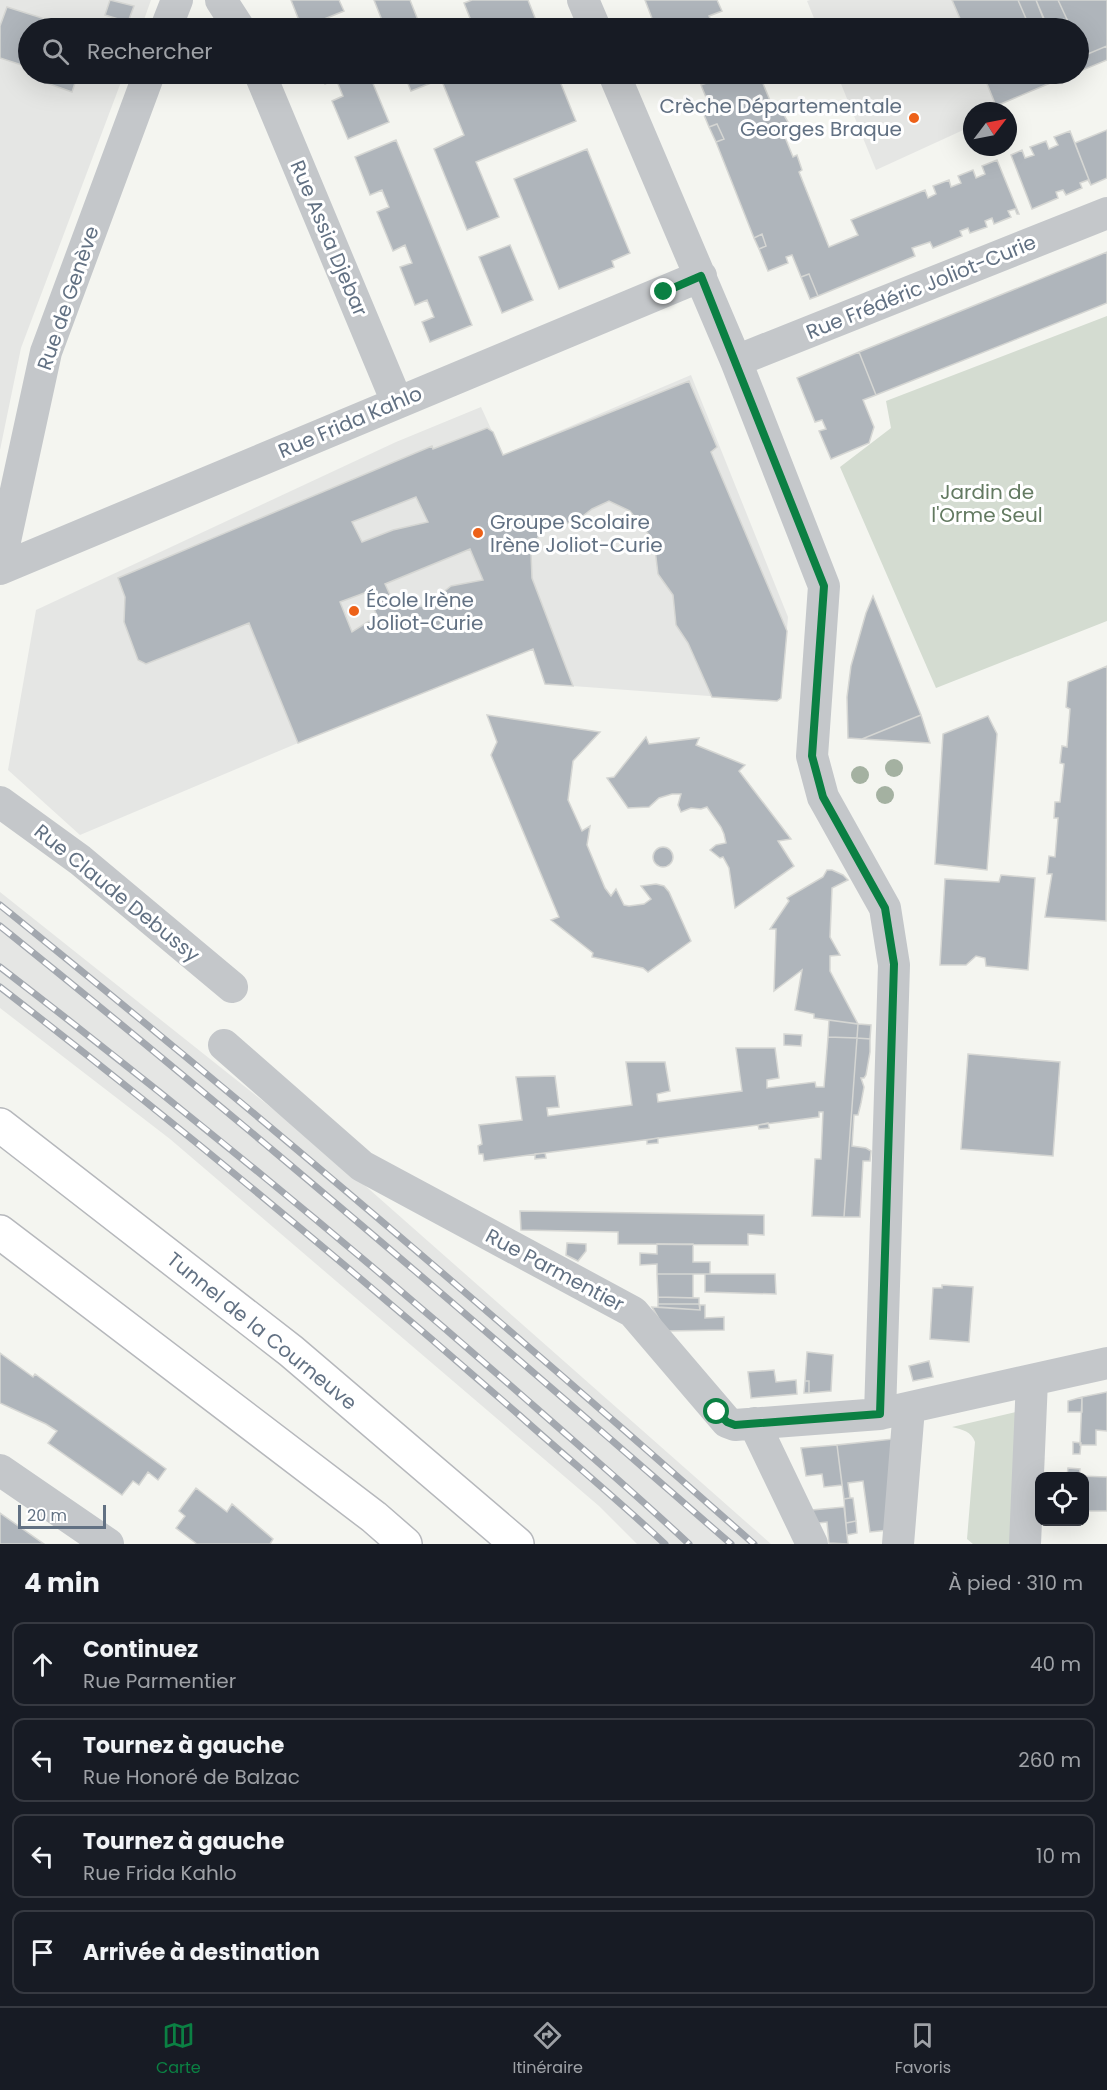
<!DOCTYPE html>
<html lang="fr">
<meta charset="utf-8">
<style>
:root{--surface:#171b24;--page:#242831;--text:#f1f3f6;--muted:#9ea1a6;--line:#363941;--accent:#0b8043}
body{margin:0;font-family:Poppins,sans-serif;background:var(--page);color:var(--text)}
.controls{position:absolute;right:18px;bottom:18px;display:grid;overflow:hidden;border-radius:12px;box-shadow:0 6px 24px #0002}
.controls button{width:54px;height:54px;display:grid;place-items:center;padding:0;border:0;border-bottom:2px solid var(--line);background:var(--surface);color:var(--text);font:30px sans-serif}
.compass{position:absolute;left:963px;top:102px;width:54px;height:54px;border-radius:50%;background:var(--surface);box-shadow:0 6px 24px #0002;rotate:58deg}
.scale{position:absolute;left:18px;bottom:15px;width:88px;box-sizing:border-box;padding-left:6px;border:3px solid #627183;border-top:0;font-size:16px;line-height:21px;white-space:nowrap;color:#627183;-webkit-text-stroke:4px #fff;paint-order:stroke}
.stop{position:absolute;width:18px;height:18px;margin:-14px;border:4px solid #0b8043;border-radius:50%;background:#fff}
.stop.end{background:#0b8043;border-color:#fff;box-shadow:0 2px 6px #0008}
.list{margin:0;padding:0;list-style:none}
h2{display:flex;justify-content:space-between;align-items:center;height:78px;margin:0;padding:0 24px;font-size:26px}
h2 small{font-size:20px;font-weight:400;color:var(--muted)}
.list li{display:grid;grid-template-columns:39px 1fr auto;gap:18px;align-items:center;box-sizing:border-box;height:84px;margin:0 12px 12px;padding:0 12px;border:2px solid var(--line);border-radius:12px}
.list b{display:block;font-size:22px;white-space:nowrap}
.list p{margin:0;font-size:20px;white-space:nowrap;color:var(--muted)}
.list em{font-size:20px;font-style:normal;color:var(--muted)}
.icon{flex:none;width:33px;height:33px;fill:none;stroke:currentColor;stroke-width:2;stroke-linecap:round;stroke-linejoin:round}
.map{position:relative;flex:none;width:1107px;height:1544px;overflow:hidden}
.search{position:absolute;background:var(--surface);box-shadow:0 6px 24px #0002;left:18px;right:18px;top:18px;height:66px;display:flex;align-items:center;gap:15px;box-sizing:border-box;padding:0 21px;border-radius:33px;color:var(--muted);font-size:22px}
.sheet{height:462px;background:var(--surface)}
nav{display:flex;justify-content:space-around;align-items:center;box-sizing:border-box;height:84px;border-top:2px solid var(--line);background:var(--surface);font-size:16px;color:var(--muted)}
nav a{display:grid;justify-items:center;gap:3px}
nav .on{color:var(--accent)}
.map>svg:first-child{display:block}
.built{fill:#e5e6e4}
.green{fill:#d4dcd1}
.building{fill:#afb5bb;stroke:#d5d6d3;stroke-width:1.5;fill-rule:evenodd}
.lines{fill:none;stroke-linecap:round;stroke-linejoin:round}
.highway-casing{stroke:#b6b8bc;stroke-width:36}
.minor{stroke:#c4c7ca;stroke-width:32}
.highway{stroke:#fff;stroke-width:33}
.rail-casing{stroke:#a3a8af;stroke-width:7}
.rail{stroke:#fff;stroke-width:4.5;stroke-dasharray:14;stroke-linecap:butt}
.tree{fill:#a4b1a1}
.route{stroke:#0b8043;stroke-width:8}
.poi-dot{fill:#ed6118;stroke:#fff;stroke-width:2}
.labels{text-anchor:middle;dominant-baseline:central;stroke-width:6;stroke-linejoin:round;paint-order:stroke}
.poi-label{font-size:20px;fill:#627183;stroke:#fff;text-anchor:start}
.street-label{font-size:20px;fill:#627183;stroke:#fff}
.park-label{font-size:20px;fill:#637a61;stroke:#fff}
</style>
<div class="map">
<svg width="1107" height="1544" viewBox="0 0 1107 1544">
<rect width="100%" height="100%" fill="#f4f5f0"/>
<path class="built" d="M0,0H151L141,28H28V74H124L21,348L0,450Z
M810,0H1058L1070,28H818L807,1Z
M837,74H1074L993,107L994,111H972V126L876,170Z
M691,375L788,617L781,698L777,701L545,684L533,649L298,743L80,835L8,770L36,610L396,442L481,407L503,455Z
M0,892L327,1152L771,1544H637L599,1506L170,1139L0,1008Z"/>
<path class="green" d="M1107,316V621L936,688L840,467L891,428L886,401Z
M1020,1411L1013,1544H973L967,1539L975,1442C971,1431 963,1430 952,1427Z"/>
<path class="building" d="M110,0L134,6L128,22L105,15Z
M291,0H339L344,11L302,28Z
M374,0H410L421,28H385Z
M472,0H528L539,28H474L464,3Z
M645,0H717L722,11L709,16L714,28H661L657,19L653,21Z
M952,0H1018L1030,28H964Z
M1018,0H1036L1048,28H1030Z
M1036,0H1058L1071,28H1062L1060,23L1047,28Z
M1058,0H1107V46L1083,56L1078,46V28H1071Z
M7,7L61,24L60,28H28V67L0,58V26Z
M1078,46L1083,56L1107,46V60L1078,72Z
M44,74H78L72,92L41,81Z
M320,74H369L389,122L348,139L332,101L343,96L336,79L325,84Z
M404,74H440L442,78L453,74H557L576,121L476,162L499,217L467,230L434,149L464,135L441,79L411,91Z
M731,74H759L771,103L767,105L770,115L781,110L791,127L782,130L793,157L797,155L802,170L799,172L829,247L858,235L851,220L925,190L928,198L936,194L933,186L949,180L951,187L961,183L958,176L973,170L976,178L985,174L982,166L997,160L1019,214H1017L1015,209L1008,211L1011,217L994,224L992,218L985,221L987,227L970,233L968,228L960,231L962,236L933,248L930,242L912,248L915,256L818,296L809,274L801,277L792,255L786,257L788,263L768,271L759,249L766,246L762,234L754,238L716,142L724,139L717,124L709,127L704,115L712,112L701,85Z
M983,74H1060L1062,78L996,106Z
M717,124L724,139L716,142L709,127Z
M1107,130V178L1091,185L1075,143Z
M1070,131L1091,185L1088,180L1080,183L1082,188L1066,195L1063,190L1056,192L1058,198L1032,209L1011,155L1022,150L1025,158L1034,155L1030,147L1046,141L1049,149L1058,145L1054,137Z
M396,140L472,325L430,342L422,322L434,317L427,300L415,305L400,267L412,263L405,245L393,251L377,212L389,207L382,190L370,195L355,157Z
M587,149L630,253L612,261L614,267L559,289L514,179Z
M762,234L766,246L759,249L754,238Z
M510,245L533,300L502,313L479,257Z
M1107,252V303L876,395L859,352Z
M809,274L818,296L810,299L801,277Z
M859,352L876,395L863,400L874,427L869,443L831,459L819,431L826,429L822,420L815,422L797,378Z
M689,381L717,447L711,452L787,631L781,698L777,701L712,697L688,643L676,625L673,595L658,574L654,541L630,511L609,501L592,509L579,519L540,533L531,553L532,578L573,686L545,684L533,649L298,743L249,623L146,664L138,660L124,622L125,597L118,578L432,446L433,449L487,428L493,432L503,455ZM416,497L428,522L393,530L362,542L352,522ZM470,549L483,580L451,586L426,606L396,608L385,584ZM367,592L377,616L352,632L340,602Z
M873,596L921,715L862,739L848,738L847,697L851,666L866,613Z
M1107,666L1106,921L1045,917L1052,874H1047L1049,856L1055,857L1058,818H1054L1055,802H1060L1064,764L1060,763L1062,746L1067,747L1070,709L1066,707L1068,682Z
M487,715L600,732L573,761L568,800L582,831L590,826L587,845L605,888L611,896L616,889L624,905L629,906L644,904L651,899L641,886L656,884L664,886L669,892L691,941L648,972L643,968L592,957L593,953L551,920L559,917L491,755L497,742Z
M921,715L930,743L862,739Z
M988,716L997,734L987,870L935,864L943,734Z
M646,737L649,744L699,738L696,745L745,765L739,771L791,839L778,841L794,866L735,908L729,868L723,857L720,858L710,850L716,845L726,843L724,834L721,827L707,807L701,809L691,808L681,812L678,805L681,794H672L659,798L649,807L628,808L607,778L614,777Z
M653 857a10 10 0 1 1 20 0a10 10 0 1 1-20 0Z
M827,870H832L843,875L848,880L832,888L830,937L840,955L830,956V971L858,1024L814,1018V1014L795,1010L802,970L774,991L776,929H770L789,901L787,898L823,877Z
M1001,875L1035,878L1028,970L986,966L985,958L976,956L966,965H940L945,879L999,882Z
M829,1020L858,1024L857,1038L828,1037Z
M858,1024L871,1025L870,1039L857,1038Z
M784,1034L802,1035L801,1046L784,1045Z
M828,1037L857,1038L844,1217L812,1216L815,1159H821L823,1112H819V1117L484,1161L483,1154H479L478,1146L482,1144L479,1125L522,1120L516,1077L555,1076L559,1107L547,1108L548,1116L632,1105L626,1062H665L670,1091L657,1094L658,1102L742,1091L736,1048H775L779,1078L767,1080V1088L815,1082L816,1087H824Z
M857,1038L870,1039V1052L866,1075L864,1078H861L864,1087L861,1103L858,1115H854L852,1146L866,1148L871,1151L870,1161H863L860,1217H844Z
M968,1054L1060,1062L1053,1156L961,1149Z
M768,1123L769,1128L759,1129L758,1125Z
M658,1138V1143L647,1144V1140Z
M545,1153L546,1158L535,1159V1154Z
M520,1211L764,1215V1235L748,1234V1245L618,1244V1232L521,1230Z
M567,1243L586,1244V1251L578,1261L566,1255Z
M657,1244H693V1262H710V1274H657V1264L640,1265V1253L657,1254Z
M657,1274H693V1298L658,1297Z
M705,1274H775L776,1294L705,1292Z
M942,1285L973,1287L969,1342L930,1339L933,1288H942Z
M658,1297L699,1298V1304H658Z
M658,1304H699L700,1310L658,1307Z
M700,1305H705V1318L724,1317V1330L666,1331L652,1307L700,1310Z
M807,1352L833,1355L831,1391L809,1393V1381H805Z
M0,1353L33,1377L35,1374L166,1469L158,1480L148,1472L139,1485L133,1481L122,1495L48,1443L57,1431L46,1424L0,1403Z
M929,1361L933,1377L913,1381L909,1366Z
M774,1370L776,1382L796,1380L797,1394L751,1398L748,1372Z
M805,1381H809V1393H804Z
M1107,1392V1431L1096,1430V1445H1080L1082,1397Z
M1082,1397V1412H1068V1401Z
M893,1439L889,1530L870,1532L863,1481L848,1483L850,1498L844,1499L837,1445Z
M1073,1442L1081,1443L1080,1454H1073Z
M837,1445L842,1485L824,1487L822,1474L806,1476L801,1448Z
M1068,1468L1080,1469L1079,1476H1047V1475H1067Z
M1079,1476L1107,1477V1511H1084V1476Z
M196,1488L227,1512L232,1504L273,1539L270,1544H197L176,1528L185,1516L179,1511Z
M850,1498H853L856,1521L846,1523L844,1499Z
M844,1507L848,1544L829,1543L827,1522L808,1524L801,1511Z
M0,1513L44,1544H0Z
M856,1521L857,1533L847,1535L846,1523Z"/>
<g class="lines">
<defs>
<path id="highway" d="M0,1125L291,1351L517,1544
M0,1232L374,1517L405,1544"/>
</defs>
<use href="#highway" class="highway-casing"/>
<path class="minor" d="M221,0L239,28
M583,0L595,28
M166,28L177,0
M260,74L397,402
M614,74L736,361L824,586L812,756L823,797L885,908L894,965L880,1414
M736,361L1107,213
M0,564L46,352L149,74
M0,569L701,276
M0,802L80,860L232,987
M224,1045L362,1166L633,1312L727,1422L735,1425L880,1414L1107,1363
M754,1423L812,1544
M0,1470L108,1544
M898,1544L909,1408
M1025,1544L1032,1380"/>
<use href="#highway" class="highway"/>
<defs>
<path id="rail" d="M0,905C257,1112 507,1326 754,1544
M0,926C249,1126 490,1334 731,1544
M0,967C186,1110 367,1259 543,1414C592,1457 641,1499 689,1544
M0,987C177,1124 350,1267 519,1415C567,1458 618,1500 665,1544"/>
</defs>
<use href="#rail" class="rail-casing"/>
<use href="#rail" class="rail"/>
</g>
<g class="tree">
<circle cx="894" cy="768" r="9"/>
<circle cx="860" cy="775" r="9"/>
<circle cx="885" cy="795" r="9"/>
</g>
<g class="lines">
<path class="route" d="M664,292L701,276L824,586L812,756L823,797L885,908L894,964L880,1414L735,1425L727,1422L717,1412"/>
</g>
<g class="poi-dot">
<circle cx="914" cy="118" r="6"/>
<circle cx="478" cy="533" r="6"/>
<circle cx="354" cy="611" r="6"/>
</g>
<g class="labels">
<g class="poi-label">
<text x="902" y="106" text-anchor="end">Crèche Départementale<tspan x="902" dy="23">Georges Braque</tspan></text>
<text x="490" y="522">Groupe Scolaire<tspan x="490" dy="23">Irène Joliot-Curie</tspan></text>
<text x="366" y="600">École Irène<tspan x="366" dy="23">Joliot-Curie</tspan></text>
</g>
<g class="street-label">
<text transform="translate(329 238) rotate(67)">Rue Assia Djebar</text>
<text transform="translate(921 287) rotate(-22)">Rue Frédéric Joliot-Curie</text>
<text transform="translate(68 298) rotate(-71)">Rue de Genève</text>
<text transform="translate(350 422) rotate(-23)">Rue Frida Kahlo</text>
<text transform="translate(117 893) rotate(39)">Rue Claude Debussy</text>
<text transform="translate(555 1270) rotate(28)">Rue Parmentier</text>
<text transform="translate(262 1331) rotate(39)">Tunnel de la Courneuve</text>
</g>
<g class="park-label">
<text x="987" y="492">Jardin de<tspan x="987" dy="23">l'Orme Seul</tspan></text>
</g>
</g>
</svg>
<div class="controls">
<button><svg class="icon" aria-label="locate" viewBox="0 0 24 24"><circle cx="12" cy="12" r="6"/><path d="M12 2v4M12 18v4M2 12h4M18 12h4"/></svg></button>
</div>
<svg class="compass" viewBox="-18 -18 36 36"><path d="M0-13l5 13h-10z" fill="#e53935"/><path d="M0 13l5-13h-10z" fill="#9ea1a6"/></svg>
<div class="scale">20 m</div>
<div class="stop" style="left:717px;top:1412px"></div>
<div class="stop end" style="left:664px;top:292px"></div>
<div class="search"><svg class="icon" aria-label="search" viewBox="0 0 24 24"><circle cx="10" cy="10" r="6"/><path d="M15 15l6 6"/></svg>Rechercher</div>
</div>
<section class="sheet">
<h2>4 min<small>À pied · 310 m</small></h2>
<ul class="list">
<li><svg class="icon" aria-label="ahead" viewBox="0 0 24 24"><path d="M12 20V5M6 11l6-6 6 6"/></svg><div><b>Continuez</b><p>Rue Parmentier</p></div><em>40 m</em></li>
<li><svg class="icon" aria-label="left" viewBox="0 0 24 24"><path d="M17 20v-9H6M10 6l-5 5 5 5"/></svg><div><b>Tournez à gauche</b><p>Rue Honoré de Balzac</p></div><em>260 m</em></li>
<li><svg class="icon" aria-label="left" viewBox="0 0 24 24"><path d="M17 20v-9H6M10 6l-5 5 5 5"/></svg><div><b>Tournez à gauche</b><p>Rue Frida Kahlo</p></div><em>10 m</em></li>
<li><svg class="icon" aria-label="arrive" viewBox="0 0 24 24"><path d="M6 21V4h12l-3 4 3 4H6"/></svg><div><b>Arrivée à destination</b></div></li>
</ul>
</section>
<nav>
<a class="on"><svg class="icon" aria-label="map" viewBox="0 0 24 24"><path d="M3 6l6-2 6 2 6-2v14l-6 2-6-2-6 2zM9 4v14M15 6v14"/></svg>Carte</a>
<a><svg class="icon" aria-label="directions" viewBox="0 0 24 24"><path d="M12 3l9 9-9 9-9-9zM9 14v-3h6M13 9l2 2-2 2"/></svg>Itinéraire</a>
<a><svg class="icon" aria-label="saved" viewBox="0 0 24 24"><path d="M7 4h10v16l-5-4-5 4z"/></svg>Favoris</a>
</nav>
